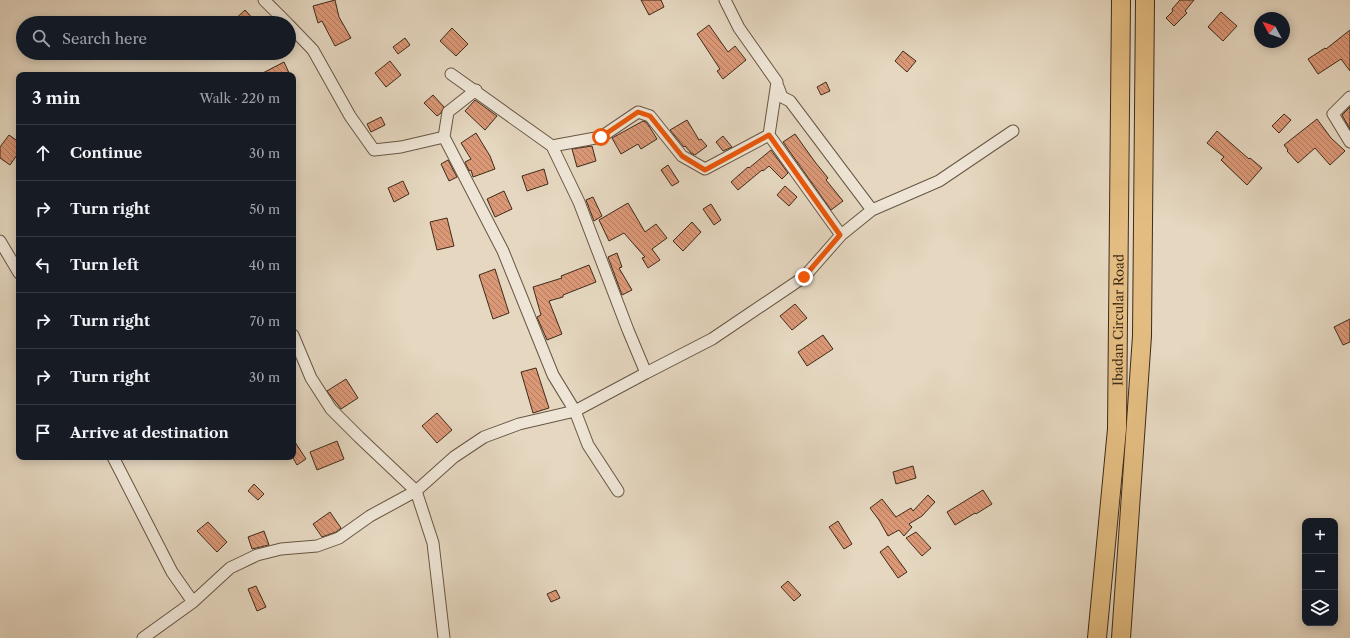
<!DOCTYPE html>
<meta charset="utf-8">
<style>
:root{--surface:#171b24;--page:#242831;--text:#f1f3f6;--muted:#9ea1a6;--line:#363941}
body{margin:0;font-family:"Libre Caslon Text",serif;background:var(--page);color:var(--text)}
.controls{position:absolute;right:12px;bottom:12px;display:grid;overflow:hidden;border-radius:8px;box-shadow:0 2px 10px #0003}
.controls button{width:36px;height:36px;display:grid;place-items:center;padding:0;border:0;border-bottom:1px solid var(--line);background:var(--surface);color:var(--text);font:20px sans-serif}
.compass{position:absolute;left:1254px;top:12px;width:36px;height:36px;border-radius:50%;background:var(--surface);box-shadow:0 2px 10px #0003;rotate:311deg}
.stop{position:absolute;width:12px;height:12px;margin:-9px;border:3px solid #ea580c;border-radius:50%;background:#fff}
.stop.end{background:#ea580c;border-color:#fff;box-shadow:0 1px 4px #0008}
.list{margin:0;padding:0;list-style:none}
h2{display:flex;justify-content:space-between;align-items:center;height:52px;margin:0;padding:0 16px;font-size:17px}
h2 small{font-size:13px;font-weight:400;color:var(--muted)}
.list li{display:grid;grid-template-columns:26px 1fr auto;gap:12px;align-items:center;box-sizing:border-box;height:56px;padding:0 16px;border-top:1px solid var(--line)}
.list b{display:block;font-size:15px;white-space:nowrap}
.list em{font-size:13px;font-style:normal;color:var(--muted)}
.icon{flex:none;width:22px;height:22px;fill:none;stroke:currentColor;stroke-width:2;stroke-linecap:round;stroke-linejoin:round}
.map{position:relative;flex:none;width:1350px;height:638px;overflow:hidden}
.search{position:absolute;background:var(--surface);box-shadow:0 2px 10px #0003;left:16px;top:16px;width:280px;height:44px;display:flex;align-items:center;gap:10px;box-sizing:border-box;padding:0 14px;border-radius:22px;color:var(--muted);font-size:15px}
.panel{position:absolute;background:var(--surface);box-shadow:0 2px 10px #0003;left:16px;top:72px;width:280px;height:388px;border-radius:8px}
.map>svg:first-child{display:block}
.building{fill:url(#building-back-hatch);stroke:#3f2b19}
.lines{fill:none;stroke-linecap:round;stroke-linejoin:round}
.minor-casing{stroke:#685643;stroke-width:13}
.trunk-casing{stroke:#3f2b19;stroke-width:20}
.minor{stroke:#eee5d6;stroke-width:11}
.trunk{stroke:#e2bc80;stroke-width:18}
.route{stroke:#ea580c;stroke-width:5}
.labels{text-anchor:middle;dominant-baseline:central;stroke-width:4;stroke-linejoin:round;paint-order:stroke}
.street-label{font-size:13px;fill:#3f2b19;stroke:#eee5d6}
</style>
<div class="map">
<svg width="1350" height="638" viewBox="0 0 1350 638">
<defs>
<pattern id="building-back-hatch" width="6" height="6" patternUnits="userSpaceOnUse"><rect width="6" height="6" fill="#db9877"/><path d="M-1 5l2 2M0 0l6 6M5-1l2 2" fill="none" stroke="#b37c61"/></pattern>
</defs>
<rect width="100%" height="100%" fill="#e5d7c0"/>
<filter id="stains"><feTurbulence type="fractalNoise" baseFrequency=".005" numOctaves="4"/><feColorMatrix values="0 0 0 0 .2 0 0 0 0 .09 0 0 0 0 .02 0 0 0 .5 -.17"/></filter>
<radialGradient id="worn" r=".72"><stop offset=".6" stop-color="#630" stop-opacity="0"/><stop offset="1" stop-color="#630" stop-opacity=".3"/></radialGradient>
<path class="building" d="M335,0L339,17L351,38L335,46L322,21L318,23L313,6Z
M641,0H661L664,7L649,15Z
M1180,0H1194L1185,11L1187,13L1174,26L1166,18L1173,11L1172,9Z
M245,10L257,23H231Z
M1221,12L1237,26L1223,41L1208,27Z
M709,25L728,52L735,46L746,60L723,79L717,71L720,69L697,34Z
M452,28L468,44L456,56L440,41Z
M1350,30V71L1341,59L1318,74L1308,59L1325,48L1326,49Z
M405,38L410,45L398,54L393,47Z
M903,51L916,61L907,72L895,61Z
M390,61L401,75L386,87L375,73Z
M284,62L290,75H259Z
M826,82L830,91L821,95L817,87Z
M433,95L444,107L441,113L437,116L424,103Z
M475,100L497,116L485,130L465,111Z
M1350,107V129L1342,115Z
M1284,114L1291,120L1279,133L1272,126Z
M381,117L385,125L371,132L367,124Z
M1317,119L1331,138L1345,151L1330,165L1315,148L1298,163L1287,151L1288,150L1284,145Z
M687,120L699,140L701,139L707,146L695,155L691,153L685,146L684,147L670,130Z
M643,121L646,122L649,126L657,139L641,149L638,144L621,154L612,138Z
M1217,131L1249,159L1250,158L1262,168L1247,185L1221,160L1224,157L1207,143Z
M476,133L490,156L495,169L473,177L471,170L469,171L465,162L471,159L461,143Z
M795,134L815,162L828,178L826,180L843,201L831,210L783,142Z
M9,135L19,142V152L10,165L0,158V147Z
M723,136L732,147L723,151L716,142Z
M592,146L596,161L577,167L572,149Z
M771,150L788,173L782,179L769,166L763,171L762,170L738,190L731,182L748,167L749,168Z
M448,160L457,177L449,181L441,164Z
M668,165L679,182L672,186L661,170Z
M544,169L548,184L527,191L522,176Z
M403,181L409,194L394,202L388,188Z
M785,186L797,197L789,206L777,195Z
M504,191L512,209L495,217L487,199Z
M593,197L602,216L594,221L586,200Z
M628,203L645,232L656,224L667,238L652,249L660,260L648,268L642,258L645,257L624,233L609,241L599,220Z
M711,204L721,220L714,225L703,209Z
M447,218L454,246L437,250L430,222Z
M692,222L701,232L683,251L673,241Z
M617,253L622,267L619,268L632,290L622,295L608,257Z
M589,265L596,282L563,295V297L549,301L562,334L547,340L537,317L541,315L533,287L562,278L561,276Z
M495,269L509,313L493,319L479,275Z
M795,304L807,318L792,330L780,316Z
M1350,319V342L1343,345L1334,327Z
M823,335L833,349L807,366L798,352Z
M536,368L549,408L533,413L521,372Z
M346,379L358,398L341,409L327,391Z
M437,413L452,430L437,443L422,426Z
M293,439L306,459L297,465L293,458Z
M337,441L344,459L317,470L310,452Z
M913,466L916,478L896,484L893,472Z
M254,484L264,494L258,500L248,491Z
M983,490L992,504L976,514L975,513L955,525L947,512Z
M928,495L935,502L922,516L909,524L912,527L904,536L899,530L888,536L879,520L870,508L882,499L896,517L911,508L913,511Z
M330,512L341,528L336,532L322,537L313,524Z
M838,521L852,544L844,549L829,527Z
M208,522L227,542L217,552L197,531Z
M264,531L269,545L252,549L248,537Z
M916,532L931,548L922,556L906,538Z
M888,546L907,572L898,578L880,552Z
M788,581L801,595L794,601L781,587Z
M256,586L266,607L257,611L248,589Z
M556,590L560,598L551,602L547,594Z"/>
<g class="lines">
<defs>
<path id="minor" d="M264,0L287,23
M725,0L739,28L777,82L769,135L841,235
M289,25L313,50L350,116L374,150L401,147L444,137
M451,74L552,146L579,202L628,330L646,373L712,339L804,277L841,235L872,210L939,181L1013,131
M777,84L782,97L790,101L872,210
M476,90L448,112L444,137L503,251L553,375L575,411L646,373
M1350,97L1333,114L1350,142
M552,146L601,137L638,112L650,116L682,156L705,169L769,135
M0,241L19,273
M293,335L311,378L331,409L359,437L416,491L433,543L444,638
M113,457L172,572L193,602
M143,638L193,602L230,568L257,555L281,549L317,546L339,538L370,516L416,491L454,457L484,437L519,424L575,411L588,445L618,491"/>
<g id="trunk">
<path id="s1" d="M1097,638L1117,429L1121,0"/>
<path d="M1121,638L1142,336L1145,0"/>
</g>
</defs>
<use href="#minor" class="minor-casing"/>
<use href="#trunk" class="trunk-casing"/>
<use href="#minor" class="minor"/>
<use href="#trunk" class="trunk"/>
</g>
<g class="lines">
<path class="route" d="M601,137L638,112L650,116L682,156L705,170L769,135L840,235L804,277"/>
</g>
<g class="labels">
<g class="street-label">
<text stroke="none"><textPath href="#s1" startOffset="319">Ibadan Circular Road</textPath></text>
</g>
</g>
<rect width="100%" height="100%" filter="url(#stains)"/>
<rect width="100%" height="100%" fill="url(#worn)"/>
</svg>
<div class="controls">
<button>+</button>
<button>−</button>
<button><svg class="icon" aria-label="layers" viewBox="0 0 24 24"><path d="M12 4l9 5-9 5-9-5zM3 14l9 5 9-5"/></svg></button>
</div>
<svg class="compass" viewBox="-18 -18 36 36"><path d="M0-13l5 13h-10z" fill="#e53935"/><path d="M0 13l5-13h-10z" fill="#9ea1a6"/></svg>
<div class="stop" style="left:601px;top:137px"></div>
<div class="stop end" style="left:804px;top:277px"></div>
<div class="search"><svg class="icon" aria-label="search" viewBox="0 0 24 24"><circle cx="10" cy="10" r="6"/><path d="M15 15l6 6"/></svg>Search here</div>
<section class="panel">
<h2>3 min<small>Walk · 220 m</small></h2>
<ul class="list">
<li><svg class="icon" aria-label="ahead" viewBox="0 0 24 24"><path d="M12 20V5M6 11l6-6 6 6"/></svg><div><b>Continue</b></div><em>30 m</em></li>
<li><svg class="icon" aria-label="right" viewBox="0 0 24 24"><path d="M7 20v-9h11M14 6l5 5-5 5"/></svg><div><b>Turn right</b></div><em>50 m</em></li>
<li><svg class="icon" aria-label="left" viewBox="0 0 24 24"><path d="M17 20v-9H6M10 6l-5 5 5 5"/></svg><div><b>Turn left</b></div><em>40 m</em></li>
<li><svg class="icon" aria-label="right" viewBox="0 0 24 24"><path d="M7 20v-9h11M14 6l5 5-5 5"/></svg><div><b>Turn right</b></div><em>70 m</em></li>
<li><svg class="icon" aria-label="right" viewBox="0 0 24 24"><path d="M7 20v-9h11M14 6l5 5-5 5"/></svg><div><b>Turn right</b></div><em>30 m</em></li>
<li><svg class="icon" aria-label="arrive" viewBox="0 0 24 24"><path d="M6 21V4h12l-3 4 3 4H6"/></svg><div><b>Arrive at destination</b></div></li>
</ul>
</section>
</div>
